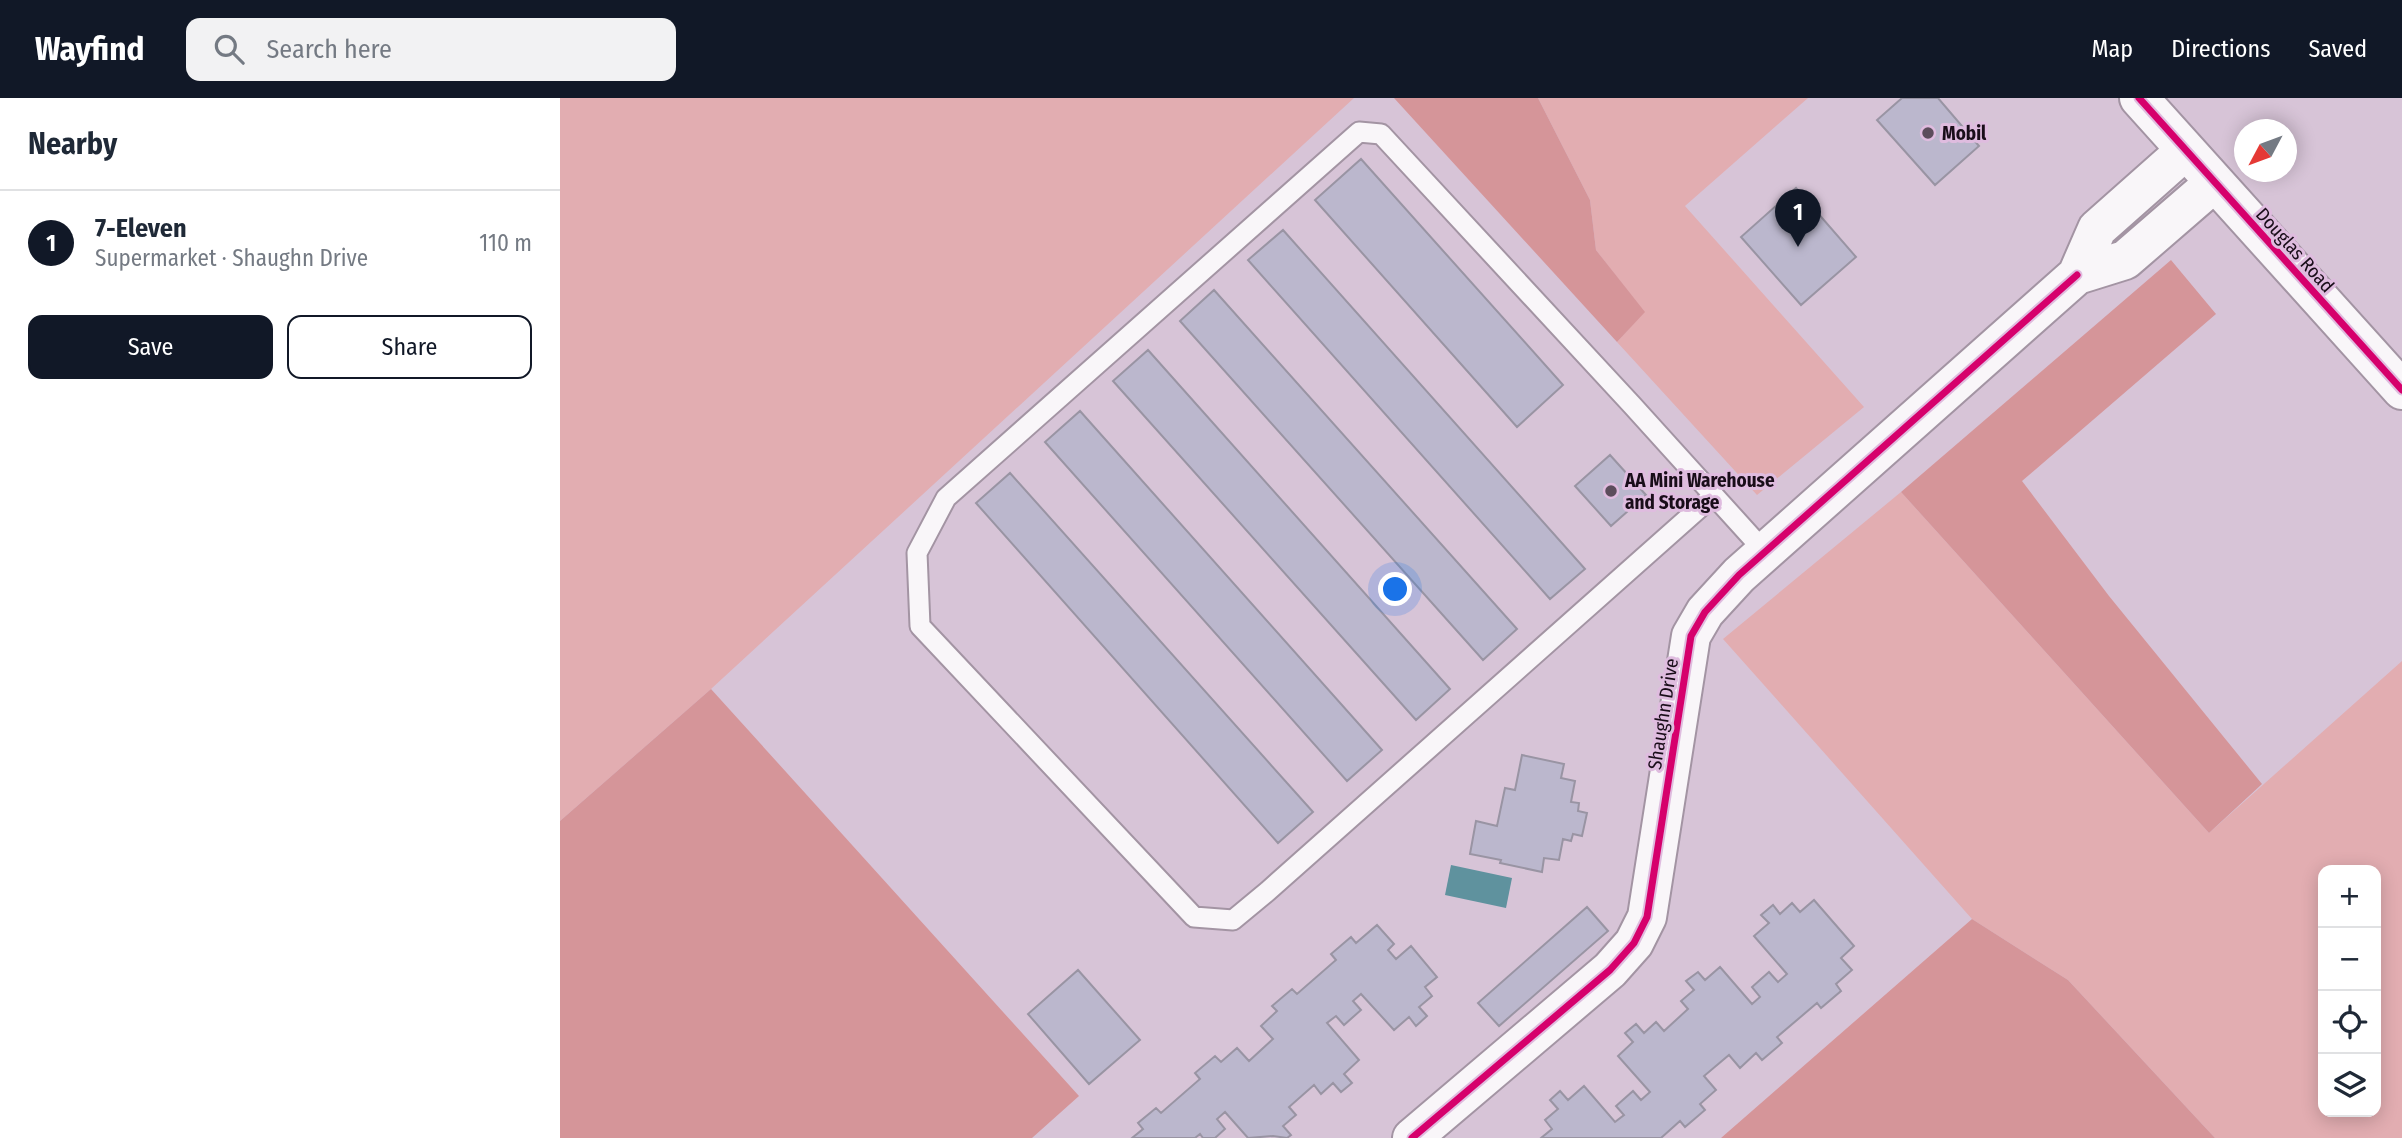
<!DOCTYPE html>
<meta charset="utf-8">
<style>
:root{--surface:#fff;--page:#f2f2f3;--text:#1f2937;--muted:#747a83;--line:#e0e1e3;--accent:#111827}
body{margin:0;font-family:"Fira Sans Condensed",sans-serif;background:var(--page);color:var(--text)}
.controls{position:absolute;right:21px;bottom:21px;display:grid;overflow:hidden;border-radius:14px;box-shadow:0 4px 18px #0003}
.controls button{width:63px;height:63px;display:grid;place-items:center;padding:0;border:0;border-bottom:2px solid var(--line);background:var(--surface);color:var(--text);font:35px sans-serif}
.compass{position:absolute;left:1674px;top:21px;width:63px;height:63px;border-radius:50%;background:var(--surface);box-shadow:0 4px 18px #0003;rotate:229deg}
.you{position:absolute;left:836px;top:492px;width:24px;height:24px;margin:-18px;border:5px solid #fff;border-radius:50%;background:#1a73e8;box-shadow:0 0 0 10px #1a73e833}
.badge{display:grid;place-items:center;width:46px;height:46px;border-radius:50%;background:var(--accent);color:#fff;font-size:23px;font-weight:700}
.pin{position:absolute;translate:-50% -58px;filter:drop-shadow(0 2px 4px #0008)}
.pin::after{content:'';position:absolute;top:37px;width:24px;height:21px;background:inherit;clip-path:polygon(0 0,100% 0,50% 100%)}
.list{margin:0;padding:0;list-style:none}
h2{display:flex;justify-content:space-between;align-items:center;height:91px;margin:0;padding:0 28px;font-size:30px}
h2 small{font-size:23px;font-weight:400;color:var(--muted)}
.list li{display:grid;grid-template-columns:46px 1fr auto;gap:21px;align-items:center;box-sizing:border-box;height:105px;padding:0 28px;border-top:2px solid var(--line)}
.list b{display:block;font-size:26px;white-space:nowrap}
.list p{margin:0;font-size:23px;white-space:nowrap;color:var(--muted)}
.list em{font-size:23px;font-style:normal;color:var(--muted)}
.actions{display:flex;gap:14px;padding:21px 28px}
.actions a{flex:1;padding:16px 0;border:2px solid var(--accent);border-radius:14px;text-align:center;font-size:24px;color:var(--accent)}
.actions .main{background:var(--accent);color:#fff}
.icon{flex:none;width:38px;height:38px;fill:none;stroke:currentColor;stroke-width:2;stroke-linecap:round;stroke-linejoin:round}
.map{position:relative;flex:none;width:1842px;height:1040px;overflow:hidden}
header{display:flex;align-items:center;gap:42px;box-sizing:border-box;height:98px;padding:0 35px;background:var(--accent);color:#fff}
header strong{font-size:33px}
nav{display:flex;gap:38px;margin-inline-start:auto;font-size:24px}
.search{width:490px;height:63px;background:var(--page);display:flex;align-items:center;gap:18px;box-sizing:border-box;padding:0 24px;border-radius:14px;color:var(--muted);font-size:26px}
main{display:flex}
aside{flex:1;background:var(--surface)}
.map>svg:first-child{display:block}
.green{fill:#e2adb1;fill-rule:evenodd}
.forest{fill:#d59599}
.water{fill:#5f929e}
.building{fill:#bbb7cd;stroke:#9994a3;stroke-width:2}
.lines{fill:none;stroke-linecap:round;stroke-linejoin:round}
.lane-casing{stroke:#a394a3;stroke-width:23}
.street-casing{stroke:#a394a3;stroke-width:42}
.secondary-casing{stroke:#a394a3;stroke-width:42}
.lane{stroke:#f9f6f9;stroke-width:19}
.street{stroke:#f9f6f9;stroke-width:38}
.secondary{stroke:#f9f6f9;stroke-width:38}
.cycleway-casing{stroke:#dfbcdf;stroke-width:11}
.cycleway{stroke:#d6006c;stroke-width:7}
.poi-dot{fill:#5c4d5c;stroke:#dfbcdf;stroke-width:2.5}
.labels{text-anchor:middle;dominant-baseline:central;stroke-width:6;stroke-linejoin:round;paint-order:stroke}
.poi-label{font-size:19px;font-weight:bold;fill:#190d19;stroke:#dfbcdf;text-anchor:start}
.street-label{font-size:19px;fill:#190d19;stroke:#dfbcdf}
</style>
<header>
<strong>Wayfind</strong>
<div class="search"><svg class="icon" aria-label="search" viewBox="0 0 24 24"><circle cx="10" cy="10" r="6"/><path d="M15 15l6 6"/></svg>Search here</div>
<nav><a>Map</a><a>Directions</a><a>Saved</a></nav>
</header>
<main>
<aside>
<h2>Nearby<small></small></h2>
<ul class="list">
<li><span class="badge">1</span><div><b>7-Eleven</b><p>Supermarket · Shaughn Drive</p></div><em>110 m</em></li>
</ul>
<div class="actions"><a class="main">Save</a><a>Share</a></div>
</aside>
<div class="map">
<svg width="1842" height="1040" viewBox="0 0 1842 1040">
<rect width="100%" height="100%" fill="#d7c4d7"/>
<path class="green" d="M0,0H794L151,591L0,723Z
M978,0H1248L1125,108L1304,309L1197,397L1057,244L1084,214L1036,152L1030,102Z
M1341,394L1649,735L1842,563V1040H1655L1508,882L1412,821L1163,541ZM1763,772H1816V1014H1763Z"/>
<path class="forest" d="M834,0H978L1030,102L1036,152L1085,214L1057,244Z
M1611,162L1656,216L1462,383L1549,498L1702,686L1649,735L1341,394Z
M151,591L519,998L472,1040H0V723Z
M1412,821L1508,882L1655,1040H1161Z"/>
<path class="water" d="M891,767L952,780L946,810L885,797Z"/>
<path class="building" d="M1342,0H1378L1419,48L1375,87L1317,22Z
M801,61L1003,287L957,329L755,102Z
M1236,90L1296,159L1241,207L1181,139Z
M723,132L1025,471L990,501L688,162Z
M654,192L957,531L923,562L620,223Z
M588,252L890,591L856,622L553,283Z
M520,313L822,652L787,683L485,344Z
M1050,357L1086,397L1051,428L1015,388Z
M450,375L753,714L718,745L416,405Z
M962,657L1004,666L1001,680L1015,683L1011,704L1019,705L1018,713L1027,715L1022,738L1013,736L1011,743L1003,741L999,762L984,760L982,774L940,765L941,762L910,756L916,723L937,728L945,690L955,692Z
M1254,802L1294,848L1281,860L1292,872L1276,886L1281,893L1261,910L1257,905L1217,939L1222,945L1202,962L1196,955L1180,970L1169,957L1144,978L1156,992L1140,1006L1145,1012L1125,1029L1120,1023L1101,1040H981L992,1031L985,1022L998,1011L990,1002L1000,993L1008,1002L1024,988L1055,1024L1064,1017L1056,1008L1073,993L1081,1002L1090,994L1058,958L1073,944L1065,935L1076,926L1084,935L1096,924L1104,933L1128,911L1121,903L1134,892L1126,883L1138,874L1145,882L1160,869L1192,906L1200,899L1192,889L1209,874L1218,884L1227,876L1194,838L1209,825L1201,817L1213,807L1220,816L1232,805L1240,814Z
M1027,809L1048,833L939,928L918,905Z
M817,827L834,846L828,852L836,861L851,848L877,879L865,889L872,898L859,909L867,918L856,928L849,919L834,932L801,896L793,903L801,912L784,927L776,918L767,925L799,962L784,976L792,985L781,994L773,985L761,996L754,987L729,1009L736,1017L723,1028L731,1037L727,1040L713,1038L688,1040L665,1014L657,1021L665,1031L655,1040H643L640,1036L635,1040H572L583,1031L578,1025L596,1010L601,1015L640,981L635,975L655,958L661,964L677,950L689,963L713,941L701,928L717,913L712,908L732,891L737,896L776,862L771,856L791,839L796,845Z
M518,872L580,942L529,986L468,916Z"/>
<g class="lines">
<defs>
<path id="lane" d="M1154,397L708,793L673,822L634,819L360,528L357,455L386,400L799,34L821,36L1072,307L1205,454"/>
<path id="street" d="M1625,53L1537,131L1517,177L1565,162L1654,85
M852,1040L1050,872L1074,845L1087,819L1131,538L1145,514L1179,477L1517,177"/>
<path id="secondary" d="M1579,0L1842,292"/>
</defs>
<use href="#lane" class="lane-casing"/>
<use href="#street" class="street-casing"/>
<use href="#secondary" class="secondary-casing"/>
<use href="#lane" class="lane"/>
<use href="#street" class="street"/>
<use href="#secondary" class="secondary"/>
<defs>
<path id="cycleway" d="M1579,0L1842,292
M852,1040L1050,872L1074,845L1087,819L1131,538L1145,514L1179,477L1517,177"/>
</defs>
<use href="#cycleway" class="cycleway-casing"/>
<use href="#cycleway" class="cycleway"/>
</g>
<g class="poi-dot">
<circle cx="1368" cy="35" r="7"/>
<circle cx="1051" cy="393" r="7"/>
</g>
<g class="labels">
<g class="poi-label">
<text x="1382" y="35">Mobil</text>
<text x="1065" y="382">AA Mini Warehouse<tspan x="1065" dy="22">and Storage</tspan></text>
</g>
<g class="street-label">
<text transform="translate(1735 152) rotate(48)">Douglas Road</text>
<text transform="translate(1103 616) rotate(-81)">Shaughn Drive</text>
</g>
</g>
</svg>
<div class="controls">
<button>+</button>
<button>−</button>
<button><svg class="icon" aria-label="locate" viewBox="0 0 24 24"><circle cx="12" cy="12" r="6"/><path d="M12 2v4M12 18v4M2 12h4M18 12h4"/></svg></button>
<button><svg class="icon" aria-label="layers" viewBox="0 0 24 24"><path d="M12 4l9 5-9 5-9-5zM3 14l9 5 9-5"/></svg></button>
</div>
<svg class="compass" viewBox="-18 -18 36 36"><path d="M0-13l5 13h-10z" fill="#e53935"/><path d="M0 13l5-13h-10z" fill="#747a83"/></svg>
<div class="you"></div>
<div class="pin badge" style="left:1238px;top:149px">1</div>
</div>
</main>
